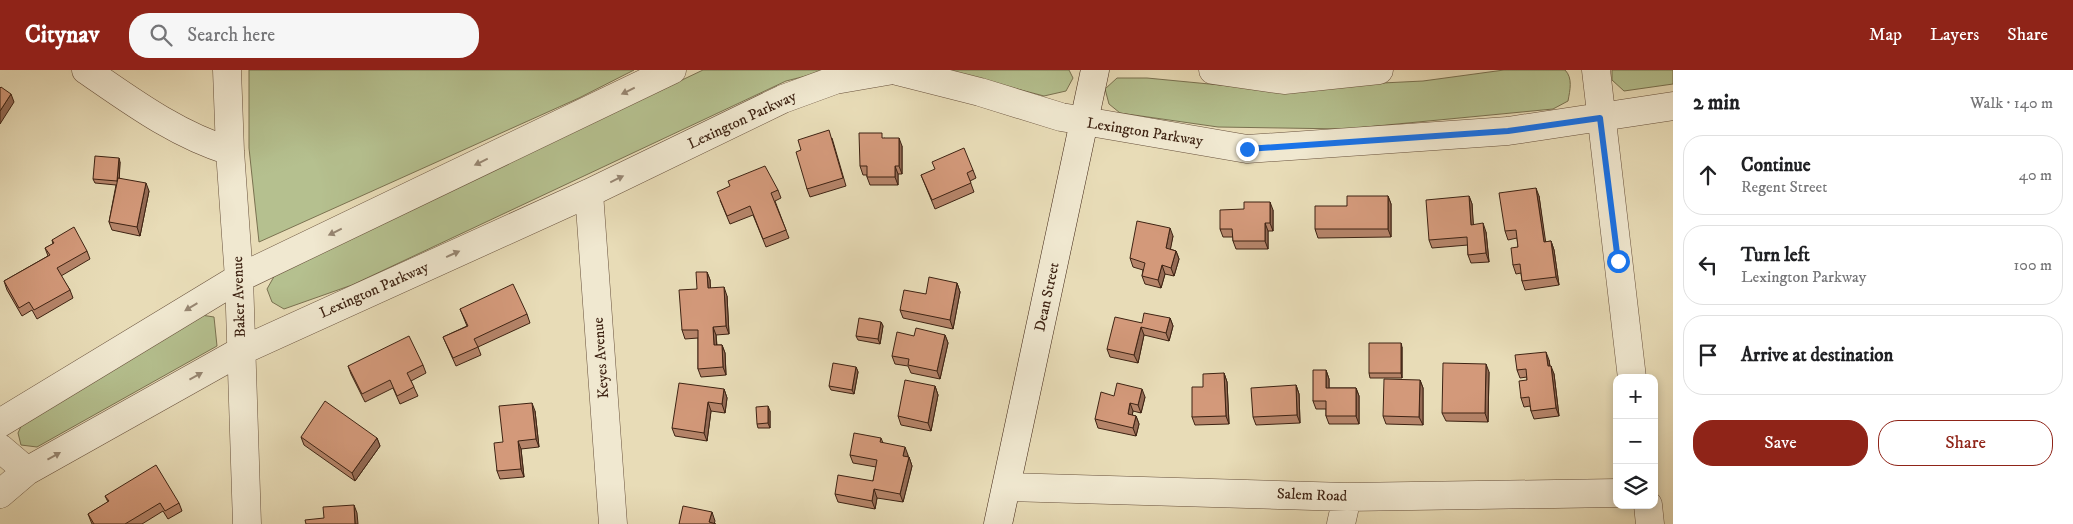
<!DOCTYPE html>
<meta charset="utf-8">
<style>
:root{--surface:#fff;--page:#f6f6f6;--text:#202124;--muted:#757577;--line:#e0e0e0;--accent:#8f2418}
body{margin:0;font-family:"IM FELL DW Pica",serif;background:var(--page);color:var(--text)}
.controls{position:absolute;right:15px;bottom:15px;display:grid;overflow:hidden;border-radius:10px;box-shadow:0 2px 8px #0003}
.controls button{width:45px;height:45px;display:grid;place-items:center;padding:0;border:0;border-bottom:1px solid var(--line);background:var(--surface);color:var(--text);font:25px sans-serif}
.stop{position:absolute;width:15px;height:15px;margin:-11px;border:4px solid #1a73e8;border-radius:50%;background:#fff}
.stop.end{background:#1a73e8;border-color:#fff;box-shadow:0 1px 5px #0008}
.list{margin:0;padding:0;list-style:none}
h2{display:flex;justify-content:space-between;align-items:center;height:65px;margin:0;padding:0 20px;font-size:21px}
h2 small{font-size:16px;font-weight:400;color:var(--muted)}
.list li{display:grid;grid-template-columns:32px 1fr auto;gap:15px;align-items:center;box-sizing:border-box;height:80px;margin:0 10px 10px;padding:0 10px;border:1px solid var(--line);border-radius:20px}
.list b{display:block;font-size:19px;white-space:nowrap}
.list p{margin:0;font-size:16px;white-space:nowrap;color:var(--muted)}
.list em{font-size:16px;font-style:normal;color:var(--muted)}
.actions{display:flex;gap:10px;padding:15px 20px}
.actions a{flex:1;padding:11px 0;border:1px solid var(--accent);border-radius:20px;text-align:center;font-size:18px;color:var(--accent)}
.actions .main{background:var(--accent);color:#fff}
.icon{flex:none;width:28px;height:28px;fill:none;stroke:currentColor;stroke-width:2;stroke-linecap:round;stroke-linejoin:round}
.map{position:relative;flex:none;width:1673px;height:454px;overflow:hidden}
header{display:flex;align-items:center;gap:30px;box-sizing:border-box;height:70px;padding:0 25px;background:var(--accent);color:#fff}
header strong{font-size:24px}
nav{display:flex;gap:28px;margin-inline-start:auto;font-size:18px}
.search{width:350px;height:45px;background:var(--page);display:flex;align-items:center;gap:12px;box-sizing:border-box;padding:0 18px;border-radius:20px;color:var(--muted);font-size:19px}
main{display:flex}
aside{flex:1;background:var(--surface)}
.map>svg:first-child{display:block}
.green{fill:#b5c08f;stroke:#7a7251}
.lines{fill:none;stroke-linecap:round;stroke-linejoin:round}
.street-casing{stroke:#68513c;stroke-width:29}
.secondary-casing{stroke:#3e2313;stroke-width:29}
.street{stroke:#f0e8d0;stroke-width:28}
.secondary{stroke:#f0e8d0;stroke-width:28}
.wall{fill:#b58469;stroke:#3e2313}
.shaded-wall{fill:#946b55;stroke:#3e2313}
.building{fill:#d3997a;stroke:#3e2313}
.oneway{fill:#978672}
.route{stroke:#1a73e8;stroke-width:6}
.labels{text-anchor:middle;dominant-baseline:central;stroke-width:4;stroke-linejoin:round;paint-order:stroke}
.street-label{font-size:15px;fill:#3e2313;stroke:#f0e8d0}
</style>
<header>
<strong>Citynav</strong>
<div class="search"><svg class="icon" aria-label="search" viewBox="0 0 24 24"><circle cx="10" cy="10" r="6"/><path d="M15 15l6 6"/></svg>Search here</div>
<nav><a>Map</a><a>Layers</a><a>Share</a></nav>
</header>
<main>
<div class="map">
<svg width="1673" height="454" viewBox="0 0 1673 454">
<rect width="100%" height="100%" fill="#e8dcb7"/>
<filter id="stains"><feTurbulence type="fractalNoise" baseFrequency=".004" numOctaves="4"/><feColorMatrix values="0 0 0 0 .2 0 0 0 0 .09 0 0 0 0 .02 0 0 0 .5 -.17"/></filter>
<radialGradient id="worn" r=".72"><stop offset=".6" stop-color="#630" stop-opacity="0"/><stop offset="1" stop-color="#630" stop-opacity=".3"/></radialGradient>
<path class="green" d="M249,0H634L579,28L259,172L249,78Z
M703,0H830L786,11L352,215L284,239L272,232L267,219L276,203Z
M945,0H1069L1073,8L1066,21L1044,26Z
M1504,0H1565C1573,8 1570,20 1568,31L1553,39L1345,59L1218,57L1120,43L1109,34L1105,19L1117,8H1147L1261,19L1423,11Z
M1612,0H1673V14L1624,21L1612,10Z
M201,245L214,247L217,276L37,377L21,375L18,363L24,350Z"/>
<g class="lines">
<defs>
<path id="street" d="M86,0C131,31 177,65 230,81
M227,0L230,81L239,208L247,454
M1213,0L1284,10L1379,0
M1596,0L1632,308
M589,123L613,454
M0,353L239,208L672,0
M0,378L27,401
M1007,417L1347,427L1617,423
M0,424L27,401L241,281L589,123L783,29L835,10L893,0L980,22L1061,47L1247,79L1508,61L1673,36
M1648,435L1650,454
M1341,454L1347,427"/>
<path id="secondary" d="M998,454L1095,0"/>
</defs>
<use href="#street" class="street-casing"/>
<use href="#secondary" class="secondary-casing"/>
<use href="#street" class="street"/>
<use href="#secondary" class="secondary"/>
</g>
<path class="wall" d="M832,68L846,116L810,127L807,119L801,80Z
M884,68L902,76V104H898V115H870L867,107V105H863L860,96Z
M120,92L119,108L149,121L140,166L112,160L109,152L116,115L95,113L93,109Z
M973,100L976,108L970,111L974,122L935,139L921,105Z
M778,120L781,128L775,131L789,168L766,177L753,145L730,154L720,130Z
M1388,126L1391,134V167L1318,168L1315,159L1347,136Z
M1469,126L1472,134L1473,154L1486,162L1489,192L1471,193L1468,185V175L1432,178L1429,170Z
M1539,126L1545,172L1551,171L1554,180L1559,215L1525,220L1522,211L1521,203L1516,204L1513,195L1518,177L1517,168L1508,170L1505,161Z
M1273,140V161H1268V179H1236L1233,171V167H1223L1220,159Z
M1173,166L1170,179L1176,181L1179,189L1174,206L1165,204L1161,218L1145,214L1142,206L1143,200L1133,197L1130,188Z
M52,170L87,181L90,189L61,206L70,220L73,228L37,249L32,240L22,246L7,220L4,211L48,186L45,178L53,174Z
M707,202L710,210V218L727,226L729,264L716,265L717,275H722L725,283L726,305L701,307L698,299V268L685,269L682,260L697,219Z
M957,213L960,222L953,259L903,248L900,240L926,224Z
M460,239L527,244L530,253L478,277L481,285L456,296L443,267L467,256Z
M1170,248L1173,256L1169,271L1144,265L1138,293L1110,287L1107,279L1142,253Z
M881,252L883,256L880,274L858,270L856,266Z
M945,265L948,273L940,309L911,303L908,296L895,294L892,286L914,266Z
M1402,277V308H1370L1369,303Z
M1549,290L1550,296L1554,304L1559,346L1534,349L1531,341L1530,336L1524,337L1521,328L1527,310V307L1520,308L1517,300Z
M423,295L426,303L411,311L418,326L400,334L393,318L365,332L351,304L348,296Z
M856,297L858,302L854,324L831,320L829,316Z
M1326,300L1329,309V318H1356L1359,326V354H1329L1326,346V339H1316L1313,331Z
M1489,302L1488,352L1446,351L1442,343Z
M1224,303L1227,312L1229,354L1195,355L1192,347L1203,317Z
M1420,310L1423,318V355L1386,354L1383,346Z
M1296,315L1299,324L1300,353L1256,355L1253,347Z
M935,316L938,325L931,361L901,355L898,346Z
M724,319L727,328L725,343L711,341L707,371L675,366L672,358Z
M1114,326L1145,327L1141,343L1133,341L1132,345L1136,346L1139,354L1136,366L1098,358L1095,349Z
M535,341L539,377L521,379L524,407L500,409L497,401L503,372Z
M770,341V358H758L757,354Z
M301,367L377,368L380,376L355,411L304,375Z
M881,368L883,373L908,385V387H909L912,396L903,432L877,428L875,439L838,432L835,424L873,411L876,397L853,393L850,385Z
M105,426L179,433L182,441L168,449L163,441L142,454H92L88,444L108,432Z"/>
<path class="shaded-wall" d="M11,24L14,32L0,54V41Z
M899,68L902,76V104L899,96Z
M119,88L120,92L119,115L117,111Z
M895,96L898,104V115L895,107Z
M146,113L149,121L140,166L137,157Z
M1536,118L1539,126L1547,181L1544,172Z
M1388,126L1391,134V167L1388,159Z
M1469,126L1472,134L1474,163L1471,155Z
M1270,132L1273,140V161L1270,153Z
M1265,153L1268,161V179L1265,171Z
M1483,153L1486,162L1489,192L1486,183Z
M1170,158L1173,166L1169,187L1166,178Z
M1551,171L1554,180L1559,215L1556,207Z
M1176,181L1179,189L1174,206L1171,198Z
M1162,195L1165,204L1161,218L1158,210Z
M707,202L710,210L711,226L708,218Z
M957,213L960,222L953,259L950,250Z
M724,217L727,226L729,264L726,256Z
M1170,248L1173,256L1169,271L1166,263Z
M881,252L883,256L880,274L878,269Z
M713,257L716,265L717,284L714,275Z
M1141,257L1144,265L1138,293L1134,285Z
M945,265L948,273L940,309L937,301Z
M1401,273L1402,277V308L1401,303Z
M722,275L725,283L726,305L723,297Z
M1546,282L1549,290L1551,305L1548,296Z
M1486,294L1489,302L1488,352L1485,343Z
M1551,296L1554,304L1559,346L1556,338Z
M856,297L858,302L854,324L852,320Z
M1326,300L1329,309V326L1326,318Z
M1224,303L1227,312L1229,354L1226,346Z
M1420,310L1423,318V355L1419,347Z
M1296,315L1299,324L1300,353L1297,345Z
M935,316L938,325L931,361L928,353Z
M1356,318L1359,326V354L1356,346Z
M724,319L727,328L725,343L722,334Z
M1142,319L1145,327L1141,343L1138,335Z
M708,332L711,341L707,371L704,363Z
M532,333L535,341L539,377L536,369Z
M1130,333L1133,341L1131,352L1128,344Z
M768,336L770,341V358L768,353Z
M1136,346L1139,354L1136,366L1133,358Z
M377,368L380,376L355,411L352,403Z
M518,371L521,379L524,407L521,399Z
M905,377L908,385L906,394L903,386Z
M909,387L912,396L903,432L900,424Z
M874,419L877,428L875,439L872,431Z
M354,435L357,443L358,454H355Z
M712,442L715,451L714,454L709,452Z"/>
<path class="building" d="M1,17L11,24L0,41V18Z
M829,60L843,108L807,119L796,82L801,80L798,70Z
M859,63H882V68H899V96H895V107H867V96H860Z
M964,78L973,100L967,103L971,113L932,130L921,105L935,99L932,92Z
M95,86L119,88L117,111L93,109Z
M765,96L778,120L771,123L786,160L763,169L750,136L727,146L717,122L730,116L728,111Z
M118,108L146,113L137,157L109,152Z
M1536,118L1544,172L1551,171L1556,207L1522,211L1520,194L1513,195L1511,178L1518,177L1516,160L1505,161L1499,123Z
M1347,126H1388V159H1315V136H1347Z
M1469,126L1471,155L1483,153L1486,183L1468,185L1467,167L1429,170L1426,130Z
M1244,132H1270V153H1265V171H1233L1232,159H1220V140L1244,139Z
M1137,151L1170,158L1166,178L1176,181L1171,198L1162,195L1158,210L1142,206L1145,193L1130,188Z
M74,157L87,181L57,198L70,220L34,240L29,232L19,238L4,211L50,185L45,178L54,173L52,170Z
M696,202H707L708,218L724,217L726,256L713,257L714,275H722L723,297L698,299V260H682L679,220L697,219Z
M929,207L957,213L950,250L900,240L904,220L926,224Z
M513,214L527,244L474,269L478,277L453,288L443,267L468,256L460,239Z
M1144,243L1170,248L1166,263L1141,257L1134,285L1107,279L1115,247L1142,253Z
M859,248L881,252L878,269L856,266Z
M916,258L945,265L937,301L908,295L909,289L892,286L897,262L914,266Z
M409,266L423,295L407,303L414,317L397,326L390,310L362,324L348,296Z
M1369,273H1401V303H1369Z
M1546,282L1548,296H1551L1556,338L1531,341L1529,327L1521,328L1519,311L1527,310L1526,299L1517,300L1515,285Z
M833,293L856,297L852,320L829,316Z
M1443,293L1486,294L1485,343H1442Z
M1313,300H1326V318H1356V346H1326V331H1313Z
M1224,303L1226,346L1192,347V317H1203V304Z
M1384,309L1420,310L1419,347L1383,346Z
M905,310L935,316L928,353L898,346Z
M679,313L724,319L722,334L708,332L704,363L672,358Z
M1117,313L1142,319L1138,335L1130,333L1128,344L1136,346L1133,358L1095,349L1101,322L1114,326Z
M1296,315L1297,345L1253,347L1251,318Z
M325,331L377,368L352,403L301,367Z
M532,333L536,369L518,371L521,399L497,401L494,373L503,372L499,336Z
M768,336V353L757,354L756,337Z
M854,363L881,368L880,372L905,377L903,386L909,387L900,424L874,419L872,431L835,424L838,405L873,411L877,390L850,385Z
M156,395L179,433L165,441L160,433L125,454H94L88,444L109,431L105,426Z
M354,435L355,454H306L305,450L324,448L323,437Z
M683,436L712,442L709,452L716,454H679Z"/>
<defs><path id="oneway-solid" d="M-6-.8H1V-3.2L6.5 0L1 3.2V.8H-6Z" transform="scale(1.25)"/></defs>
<g class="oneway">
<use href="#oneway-solid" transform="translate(628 21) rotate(154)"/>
<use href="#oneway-solid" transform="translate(481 92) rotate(154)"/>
<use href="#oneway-solid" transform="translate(617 109) rotate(-26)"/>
<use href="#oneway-solid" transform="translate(335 162) rotate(154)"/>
<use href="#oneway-solid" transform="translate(453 184) rotate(-24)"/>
<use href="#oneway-solid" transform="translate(191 237) rotate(149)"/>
<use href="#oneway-solid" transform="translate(196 306) rotate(-29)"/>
<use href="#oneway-solid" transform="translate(54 386) rotate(-29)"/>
</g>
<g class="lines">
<path class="route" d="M1247,79L1508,61L1600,48L1618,191"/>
</g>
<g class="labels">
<g class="street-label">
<text transform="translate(742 50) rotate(-25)">Lexington Parkway</text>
<text transform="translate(1145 62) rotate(9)">Lexington Parkway</text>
<text transform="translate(374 220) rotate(-24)">Lexington Parkway</text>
<text transform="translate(239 227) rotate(-92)">Baker Avenue</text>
<text transform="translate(1047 227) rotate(-78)">Dean Street</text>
<text transform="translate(601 288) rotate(-94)">Keyes Avenue</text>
<text transform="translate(1312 425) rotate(2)">Salem Road</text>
</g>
</g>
<rect width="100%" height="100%" filter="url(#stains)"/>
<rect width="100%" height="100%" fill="url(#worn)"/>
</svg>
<div class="controls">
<button>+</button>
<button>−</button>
<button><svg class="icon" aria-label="layers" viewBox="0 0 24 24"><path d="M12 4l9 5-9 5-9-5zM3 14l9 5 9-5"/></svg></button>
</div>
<div class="stop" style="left:1618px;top:191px"></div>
<div class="stop end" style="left:1247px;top:79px"></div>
</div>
<aside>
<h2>2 min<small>Walk · 140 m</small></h2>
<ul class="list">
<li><svg class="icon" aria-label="ahead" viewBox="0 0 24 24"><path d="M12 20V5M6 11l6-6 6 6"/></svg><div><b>Continue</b><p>Regent Street</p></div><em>40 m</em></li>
<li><svg class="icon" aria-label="left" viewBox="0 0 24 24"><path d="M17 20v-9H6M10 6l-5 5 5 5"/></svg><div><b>Turn left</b><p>Lexington Parkway</p></div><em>100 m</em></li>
<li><svg class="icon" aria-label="arrive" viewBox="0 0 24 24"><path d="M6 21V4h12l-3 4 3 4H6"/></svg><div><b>Arrive at destination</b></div></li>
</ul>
<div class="actions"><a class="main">Save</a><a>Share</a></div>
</aside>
</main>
